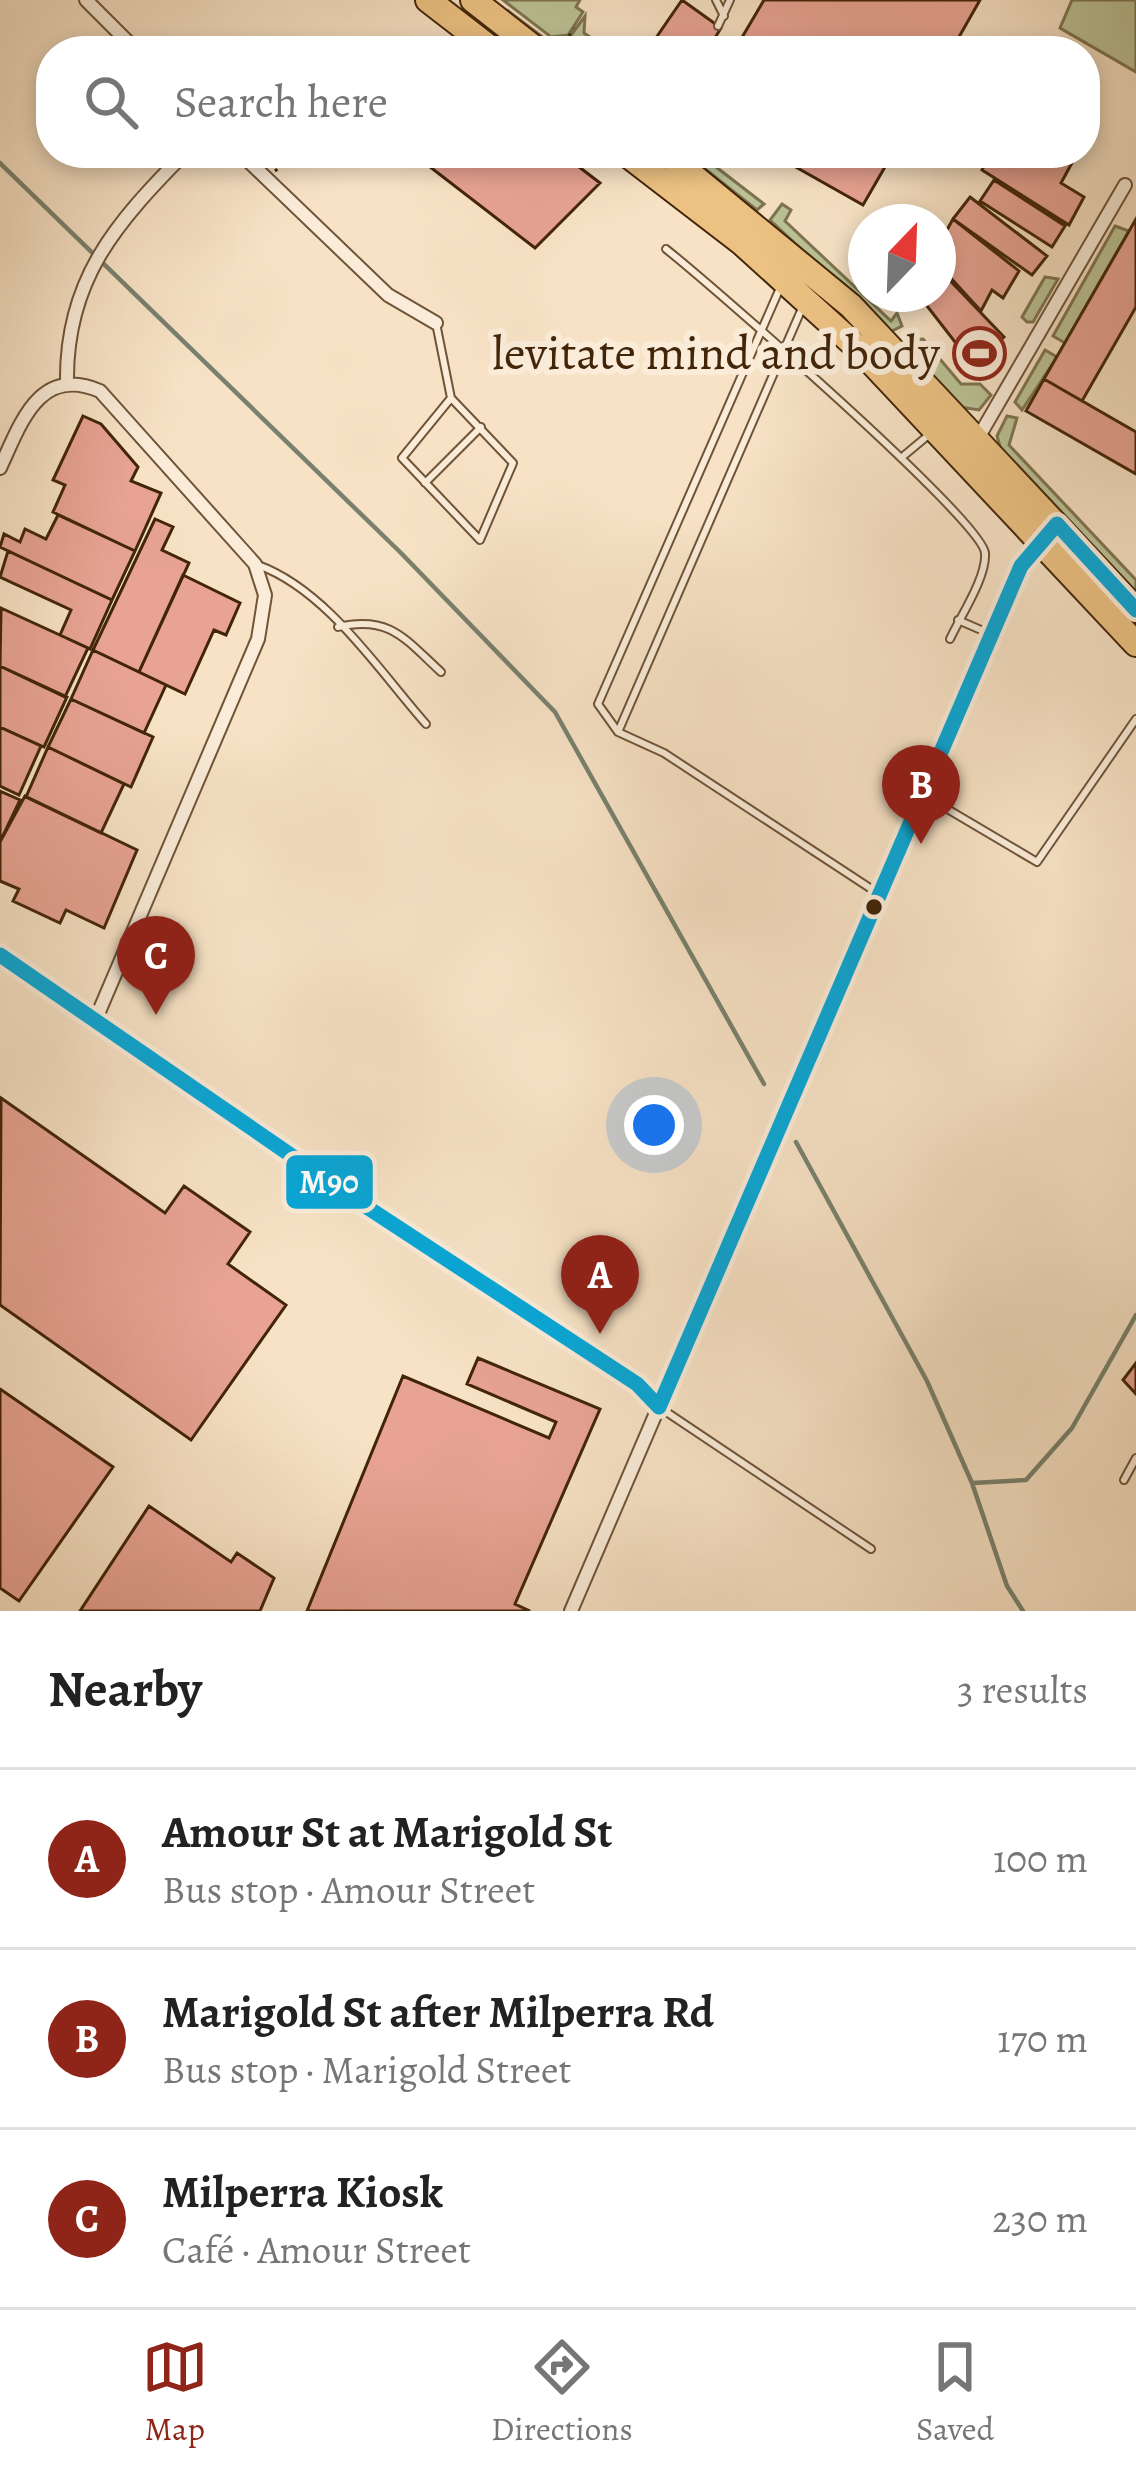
<!DOCTYPE html>
<meta charset="utf-8">
<style>
:root{--surface:#fff;--page:#f6f6f6;--text:#222;--muted:#767676;--line:#e0e0e0;--accent:#8f2418}
body{margin:0;font-family:Alegreya,serif;background:var(--page);color:var(--text)}
.compass{position:absolute;left:848px;top:204px;width:108px;height:108px;border-radius:50%;background:var(--surface);box-shadow:0 6px 18px #0003;rotate:23deg}
.you{position:absolute;left:654px;top:1125px;width:42px;height:42px;margin:-30px;border:9px solid #fff;border-radius:50%;background:#1a73e8;box-shadow:0 0 0 18px #1a73e833}
.badge{display:grid;place-items:center;width:78px;height:78px;border-radius:50%;background:var(--accent);color:#fff;font-size:39px;font-weight:700}
.pin{position:absolute;translate:-50% -99px;filter:drop-shadow(0 3px 6px #0008)}
.pin::after{content:'';position:absolute;top:63px;width:42px;height:36px;background:inherit;clip-path:polygon(0 0,100% 0,50% 100%)}
.list{margin:0;padding:0;list-style:none}
h2{display:flex;justify-content:space-between;align-items:center;height:156px;margin:0;padding:0 48px;font-size:51px}
h2 small{font-size:39px;font-weight:400;color:var(--muted)}
.list li{display:grid;grid-template-columns:78px 1fr auto;gap:36px;align-items:center;box-sizing:border-box;height:180px;padding:0 48px;border-top:3px solid var(--line)}
.list b{display:block;font-size:45px;white-space:nowrap}
.list p{margin:0;font-size:39px;white-space:nowrap;color:var(--muted)}
.list em{font-size:39px;font-style:normal;color:var(--muted)}
.icon{flex:none;width:66px;height:66px;fill:none;stroke:currentColor;stroke-width:2;stroke-linecap:round;stroke-linejoin:round}
.map{position:relative;flex:none;width:1136px;height:1611px;overflow:hidden}
.search{position:absolute;background:var(--surface);box-shadow:0 6px 18px #0003;left:36px;right:36px;top:36px;height:132px;display:flex;align-items:center;gap:30px;box-sizing:border-box;padding:0 42px;border-radius:48px;color:var(--muted);font-size:45px}
.sheet{height:696px;background:var(--surface)}
nav{display:flex;justify-content:space-around;align-items:center;box-sizing:border-box;height:168px;border-top:3px solid var(--line);background:var(--surface);font-size:33px;color:var(--muted)}
nav a{display:grid;justify-items:center;gap:6px}
nav .on{color:var(--accent)}
.map>svg:first-child{display:block}
.green{fill:#bbc396;stroke:#7e7450;stroke-width:3}
.lines{fill:none;stroke-linecap:round;stroke-linejoin:round}
.stream{stroke:#79816e;stroke-width:4.5}
.building{fill:#e8a393;stroke:#422509;stroke-width:3}
.lane-casing{stroke:#6f5438;stroke-width:10}
.street-casing{stroke:#6f5438;stroke-width:16}
.highway-casing{stroke:#422509;stroke-width:28}
.path{stroke:#422509;stroke-width:3;stroke-dasharray:3 6;stroke-linecap:butt}
.lane{stroke:#faecd9;stroke-width:6}
.street{stroke:#faecd9;stroke-width:12}
.highway{stroke:#ecc182;stroke-width:24}
.bus-1-casing{stroke:#faecd9;stroke-width:24}
.bus-1{stroke:#07a7d8;stroke-width:15}
.bus-dot{fill:#422509;stroke:#faecd9;stroke-width:4.5}
.labels{text-anchor:middle;dominant-baseline:central;stroke-width:12;stroke-linejoin:round;paint-order:stroke}
.poi-label{font-size:48px;fill:#422509;stroke:#faecd9;text-anchor:end}
.line-badge{stroke:#faecd9;stroke-width:4.5}
.badge-label{font-size:33px;text-anchor:middle;font-weight:bold;fill:#fff}
</style>
<div class="map">
<svg width="1136" height="1611" viewBox="0 0 1136 1611">
<rect width="100%" height="100%" fill="#f7e2c5"/>
<filter id="stains"><feTurbulence type="fractalNoise" baseFrequency=".00167" numOctaves="4"/><feColorMatrix values="0 0 0 0 .2 0 0 0 0 .09 0 0 0 0 .02 0 0 0 .5 -.17"/></filter>
<radialGradient id="worn" r=".72"><stop offset=".6" stop-color="#630" stop-opacity="0"/><stop offset="1" stop-color="#630" stop-opacity=".3"/></radialGradient>
<path class="green" d="M503,0H580L576,7L583,12L568,35L551,37Z
M1072,0H1136V72L1060,28Z
M507,10L548,41L569,38L585,16L584,33L611,51H555Z
M685,153H698L764,204L757,210Z
M782,204L791,210L785,221L891,321L897,313L902,326L890,332L770,220Z
M1115,226L1129,231L1065,343L1053,336Z
M1045,277L1058,279L1033,322H1027L1022,317Z
M923,339L961,384H980L991,395L979,410L960,407L906,349L912,340Z
M1045,350L1057,357L1022,410L1015,402Z
M1007,416L1017,418L1009,445L1136,580V593L1001,450L997,436Z"/>
<g class="lines">
<path class="stream" d="M0,163L401,553L555,712L764,1084
M796,1142L927,1381L972,1483L1007,1586L1023,1611
M973,1483L1026,1480L1072,1428L1136,1315"/>
</g>
<path class="building" d="M682,0L721,28L707,51H647Z
M764,0H980L951,51H734Z
M412,153H561L600,183L535,248Z
M771,153H893L863,205Z
M991,153H1058L1073,161L1061,183L1084,197L1069,225L982,170Z
M994,180L1065,226L1052,247L980,201Z
M970,197L1047,256L1032,275L953,219Z
M953,219L1019,271L1003,298L992,290L981,311L938,264V246Z
M1136,219V307L1082,401L1044,379Z
M938,268L1004,337L989,351L986,366L969,360L924,302L911,297L938,294Z
M1044,379L1136,432V474L1026,411Z
M83,416L101,424L138,467L131,481L161,493L135,551L53,512L65,485L53,480Z
M58,515L135,551L112,600L0,547L4,534L20,542L25,529L46,539Z
M155,519L173,527L162,550L189,563L139,672L93,650Z
M8,551L112,600L90,649L60,635L71,610L0,577Z
M183,575L240,603L226,635L214,630L185,694L139,672Z
M1,608L88,648L65,697L0,666Z
M93,650L166,685L144,733L71,699Z
M0,666L67,697L44,747L0,727Z
M71,699L153,737L131,787L48,747Z
M0,727L41,746L19,795L0,786Z
M48,747L124,784L101,833L26,797Z
M0,791L20,800L0,842Z
M25,796L137,850L104,928L66,910L60,923L13,901L19,889L0,881V842Z
M1,1098L165,1213L184,1186L250,1232L228,1264L286,1305L191,1440L0,1305Z
M478,1358L600,1409L515,1604L530,1611H307L403,1376L549,1438L556,1422L467,1384Z
M1136,1363V1394L1123,1380Z
M0,1389L113,1467L19,1601L0,1588Z
M149,1506L231,1562L237,1553L274,1578L260,1611H80Z"/>
<g class="lines">
<defs>
<path id="lane" d="M716,0L724,16
M718,26L730,0
M618,48L622,51
M666,249C709,283 982,520 985,553C987,577 960,617 950,639
M780,288L598,704L618,732L664,753L879,894
M436,323L451,398L402,458L480,540L513,463L451,398
M901,458L931,433
M425,483L481,427
M258,565C327,590 379,671 426,724
M958,620L988,633
M338,627C390,615 405,639 441,672
M618,732L803,306
M922,794L1037,862L1136,719
M659,1407L871,1549
M1124,1480L1136,1458"/>
<path id="street" d="M86,0L137,51
M240,153L388,295L436,323
M67,384C65,280 116,223 185,153
M978,438L1125,185
M0,468C21,423 39,365 100,391L255,564L265,595L258,639L95,1021
M0,955L353,1198L637,1384L659,1407
M571,1611L1017,572L1040,542"/>
<path id="highway" d="M428,0L494,51
M473,0L538,51
M625,153L742,243L860,350L1136,644
M665,153L851,306L1136,610"/>
</defs>
<use href="#lane" class="lane-casing"/>
<use href="#street" class="street-casing"/>
<use href="#highway" class="highway-casing"/>
<path class="path" d="M569,36L574,28
M421,51L439,36
M275,171L297,153"/>
<use href="#lane" class="lane"/>
<use href="#street" class="street"/>
<use href="#highway" class="highway"/>
<defs>
<path id="bus-1" d="M0,955L353,1198L637,1384L659,1407
M659,1407L1021,566L1057,524L1136,610"/>
</defs>
<use href="#bus-1" class="bus-1-casing"/>
<use href="#bus-1" class="bus-1"/>
</g>
<defs>
<symbol id="stadium-ring" viewBox="-11 -11 22 22"><circle r="9.5" fill="#faecd9" stroke="#8f2418" stroke-width="1.5"/><path d="M0-5a6.5 5 0 1 0 0 10a6.5 5 0 1 0 0-10ZM-3.5-1.8h7v3.6h-7Z" fill="#8f2418"/></symbol>
</defs>
<g fill-rule="evenodd">
<use href="#stadium-ring" x="950" y="324" width="59" height="59"/>
</g>
<circle class="bus-dot" cx="874" cy="907" r="10"/>
<g class="labels">
<g class="poi-label">
<text x="940" y="353">levitate mind and body</text>
</g>
</g>
<rect class="line-badge" x="284" y="1153" width="91" height="58" rx="12" fill="#07a7d8"/>
<g class="badge-label">
<text x="329" y="1193">M90</text>
</g>
<rect width="100%" height="100%" filter="url(#stains)"/>
<rect width="100%" height="100%" fill="url(#worn)"/>
</svg>
<svg class="compass" viewBox="-18 -18 36 36"><path d="M0-13l5 13h-10z" fill="#e53935"/><path d="M0 13l5-13h-10z" fill="#767676"/></svg>
<div class="you"></div>
<div class="pin badge" style="left:600px;top:1334px">A</div>
<div class="pin badge" style="left:921px;top:844px">B</div>
<div class="pin badge" style="left:156px;top:1015px">C</div>
<div class="search"><svg class="icon" aria-label="search" viewBox="0 0 24 24"><circle cx="10" cy="10" r="6"/><path d="M15 15l6 6"/></svg>Search here</div>
</div>
<section class="sheet">
<h2>Nearby<small>3 results</small></h2>
<ul class="list">
<li><span class="badge">A</span><div><b>Amour St at Marigold St</b><p>Bus stop · Amour Street</p></div><em>100 m</em></li>
<li><span class="badge">B</span><div><b>Marigold St after Milperra Rd</b><p>Bus stop · Marigold Street</p></div><em>170 m</em></li>
<li><span class="badge">C</span><div><b>Milperra Kiosk</b><p>Café · Amour Street</p></div><em>230 m</em></li>
</ul>
</section>
<nav>
<a class="on"><svg class="icon" aria-label="map" viewBox="0 0 24 24"><path d="M3 6l6-2 6 2 6-2v14l-6 2-6-2-6 2zM9 4v14M15 6v14"/></svg>Map</a>
<a><svg class="icon" aria-label="directions" viewBox="0 0 24 24"><path d="M12 3l9 9-9 9-9-9zM9 14v-3h6M13 9l2 2-2 2"/></svg>Directions</a>
<a><svg class="icon" aria-label="saved" viewBox="0 0 24 24"><path d="M7 4h10v16l-5-4-5 4z"/></svg>Saved</a>
</nav>
